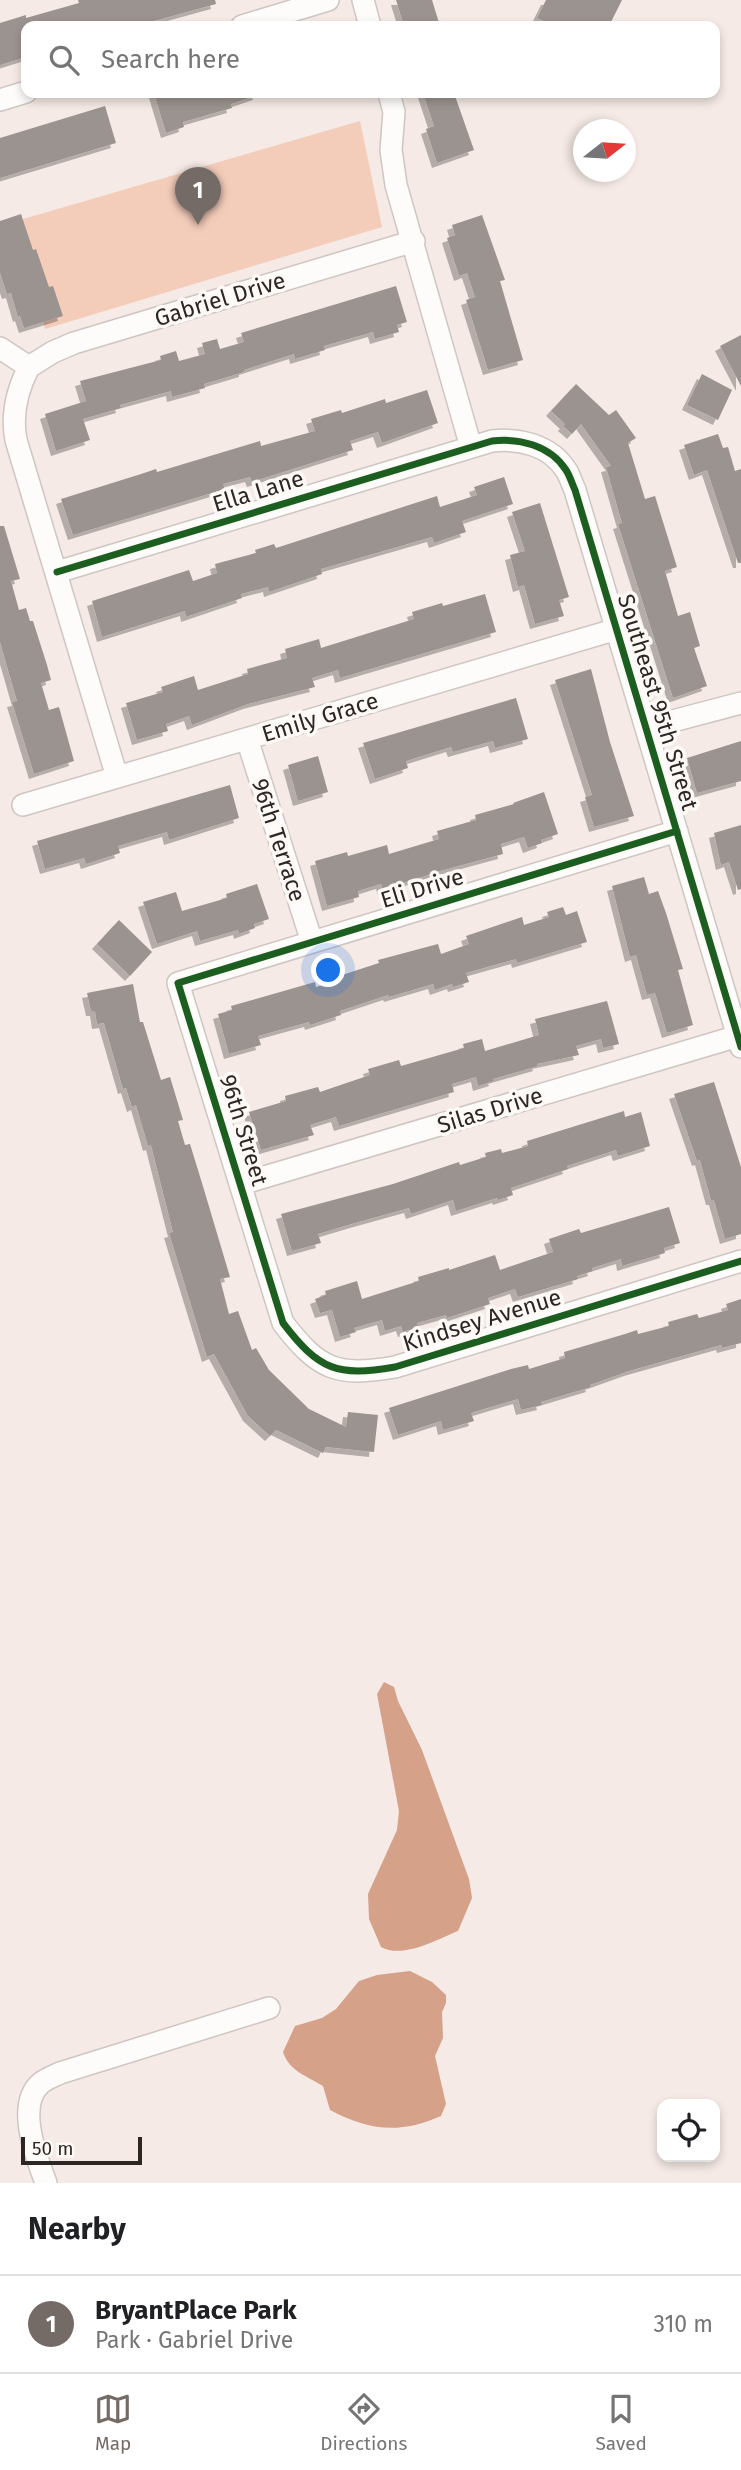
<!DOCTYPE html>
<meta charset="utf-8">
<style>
:root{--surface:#fff;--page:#f2f2f2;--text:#202124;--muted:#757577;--line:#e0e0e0;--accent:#746b67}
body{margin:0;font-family:"Fira Sans",sans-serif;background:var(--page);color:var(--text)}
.controls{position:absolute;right:21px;bottom:21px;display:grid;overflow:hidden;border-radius:14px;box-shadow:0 4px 10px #0003}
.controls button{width:63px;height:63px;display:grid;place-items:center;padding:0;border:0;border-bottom:2px solid var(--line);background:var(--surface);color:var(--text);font:35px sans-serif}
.compass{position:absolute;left:573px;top:119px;width:63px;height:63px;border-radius:50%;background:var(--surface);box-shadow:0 4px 10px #0003;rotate:73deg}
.scale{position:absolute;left:21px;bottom:18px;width:121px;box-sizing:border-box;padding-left:7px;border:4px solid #2e2623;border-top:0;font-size:19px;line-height:24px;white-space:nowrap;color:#2e2623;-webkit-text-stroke:5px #fdf9f7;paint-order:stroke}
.you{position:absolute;left:329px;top:971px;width:24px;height:24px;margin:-18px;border:5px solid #fff;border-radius:50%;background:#1a73e8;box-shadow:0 0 0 10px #1a73e833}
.badge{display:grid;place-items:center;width:46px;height:46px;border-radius:50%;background:var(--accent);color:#fff;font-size:23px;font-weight:700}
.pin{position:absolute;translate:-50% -58px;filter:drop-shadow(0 2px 4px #0008)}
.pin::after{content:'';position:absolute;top:37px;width:24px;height:21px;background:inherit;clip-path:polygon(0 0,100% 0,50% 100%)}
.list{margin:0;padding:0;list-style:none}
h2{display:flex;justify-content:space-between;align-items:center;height:91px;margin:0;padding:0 28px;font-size:30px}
h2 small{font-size:23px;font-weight:400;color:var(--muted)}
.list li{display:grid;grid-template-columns:46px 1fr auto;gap:21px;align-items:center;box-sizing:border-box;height:98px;padding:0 28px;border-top:2px solid var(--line)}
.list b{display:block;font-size:26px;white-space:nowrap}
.list p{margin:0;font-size:23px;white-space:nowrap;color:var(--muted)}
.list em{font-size:23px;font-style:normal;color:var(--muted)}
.icon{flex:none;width:38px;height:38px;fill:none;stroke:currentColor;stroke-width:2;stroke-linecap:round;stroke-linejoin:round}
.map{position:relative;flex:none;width:741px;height:2183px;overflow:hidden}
.search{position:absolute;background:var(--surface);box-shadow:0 4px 10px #0003;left:21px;right:21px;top:21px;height:77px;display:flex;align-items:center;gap:18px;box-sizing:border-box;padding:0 24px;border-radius:14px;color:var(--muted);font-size:26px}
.sheet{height:189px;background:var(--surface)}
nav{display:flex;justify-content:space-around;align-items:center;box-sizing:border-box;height:98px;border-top:2px solid var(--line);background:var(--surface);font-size:19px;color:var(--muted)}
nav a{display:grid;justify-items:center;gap:4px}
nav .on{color:var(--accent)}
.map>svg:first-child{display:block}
.green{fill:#f4ccba}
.water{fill:#d5a189}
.building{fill:#9b938f;filter:url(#shadow)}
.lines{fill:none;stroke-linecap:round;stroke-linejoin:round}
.minor-casing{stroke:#cec6c2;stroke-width:24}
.minor{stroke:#fefcfb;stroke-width:21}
.cycleway-casing{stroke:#fdf9f7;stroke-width:11}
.cycleway{stroke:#1b5e20;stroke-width:7}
.labels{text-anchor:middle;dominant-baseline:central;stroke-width:7;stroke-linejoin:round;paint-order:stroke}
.street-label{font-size:23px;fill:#2e2623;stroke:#fdf9f7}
</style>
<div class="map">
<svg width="741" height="2183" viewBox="0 0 741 2183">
<defs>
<filter id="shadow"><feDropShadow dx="-5" dy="5" stdDeviation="0" flood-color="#0004"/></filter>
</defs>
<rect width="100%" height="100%" fill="#f5eae5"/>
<path class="green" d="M360,121L382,227L45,329L13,222Z"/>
<path class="water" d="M384,1682L394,1687L398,1701L422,1750L469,1879L472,1898L458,1931C436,1940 403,1959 381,1947L369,1919L368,1894L397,1830L399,1811L377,1694Z
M410,1971L432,1982L446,1995V2003L442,2012L443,2038L435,2056L446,2104L441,2116C400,2134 370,2131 330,2110L323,2086C307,2076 289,2071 283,2052L295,2026L322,2018L336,2009L359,1981L377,1975Z"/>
<path class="building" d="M78,0H215L216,4L136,26H26V57L0,65V23L26,15V18L79,3Z
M396,0H432L440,26H404Z
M546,0H622L609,26H569L560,21L557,26H553L537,18Z
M154,93H257L258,95L231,104L232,108L183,122L184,127L166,133Z
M423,93H454L474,150L437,163L426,129L434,126Z
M105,106L116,143L0,178V138Z
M21,214L33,250L36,249L49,287L53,286L63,316L24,328L20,316L18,317L11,293L7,294L0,273V221Z
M482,215L505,280L500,281L523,360L488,370L466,300L475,297L467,273L459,276L447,238L455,235L452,225Z
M396,286L407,322L397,325L399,332L375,339L373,332L324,346L325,350L295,359L294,354L244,370V372L204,384L205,388L172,397L171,391L120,405L121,408L83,419L90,440L56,451L45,414L86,401L80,381L161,360L160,356L176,351L179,361L205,354L202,343L217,339L220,349L244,342L241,333Z
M741,335V386L720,346Z
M702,374L732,390L718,420L687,405Z
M576,384L609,415L616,410L636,438L628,443L645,499L655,496L677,567L665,571L678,616L690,612L700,646L694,648L707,686L673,698L618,524L622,523L606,467L611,466L581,424L572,434L563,426L565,424L551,411Z
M427,390L438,423L382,443L378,432L350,441L353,450L252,482L250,477L223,484L225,489L73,535L61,499L141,474L156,469L157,472L260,441L261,446L315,431L311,419L341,410L342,413L385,399L386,403Z
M718,434L723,448L728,447L735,471L741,469V563H738L707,470L694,475L684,445Z
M504,477L513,504L462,521L466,532L434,543L432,537L321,569L322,574L269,592L268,587L241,594L242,598L186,617L185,611L102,637L92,601L189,570L193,581L217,573L215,564L256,553L255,550L274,544L276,548L437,496L440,507L477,495L474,487Z
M540,503L569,597L559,600L564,616L535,624L524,585L518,587L510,555L525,551L512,512Z
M0,526H4L20,579L11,581L19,610L26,608L30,621H33L47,665L51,680L41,683L49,710L59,707L74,761L34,774L12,702L17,701L0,642Z
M485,594L496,632L340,678L338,670L312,678L315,687L248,704L192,725L189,716L166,724L168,731L137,740L126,703L163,692L161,687L194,676L198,690L248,674L247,669L287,658L285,649L319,639L321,648L414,619L412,612L442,603L443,606Z
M591,669L610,742L634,816L594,827L585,797L592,795L555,680Z
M516,698L528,739L495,748L493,741L453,752L451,747L406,761L408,768L375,779L363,743Z
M741,741V781L697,793L687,758Z
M318,756L328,792L298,801L288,765Z
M230,785L239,818L169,840L167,832L118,846L120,853L86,864L84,858L45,869L37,841Z
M544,792L558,834L541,840L542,843L528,848L524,837L501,844L503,854L440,871L383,890L381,884L358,891L359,897L327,906L315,861L347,852L348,856L387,845L389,854L439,839L437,831L476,820L475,815L514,804L513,803Z
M741,825V889L738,890L729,862L721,865L714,833Z
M644,877L649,894L658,891L666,913L683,969L678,970L693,1025L667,1033L655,993L647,995L636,955L630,957L612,886Z
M257,884L269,919L254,924L255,928L239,934L238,930L200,941L197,931L157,944L143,902L176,892L182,911L227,898L226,894Z
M563,907L566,915L577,911L587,942L517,963L516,959L466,973L469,982L453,987L452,984L435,990L433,984L389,997L388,995L340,1011L341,1015L310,1025L309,1022L258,1036L261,1045L229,1054L218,1014L232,1010L231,1006L315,982L316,987L340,979L339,976L379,963L378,960L438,944L441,954L469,944L466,936L522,917L524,925L549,917L547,912Z
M119,920L152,952L130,976L97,944Z
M133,984L140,1022H143L161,1080L170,1077L183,1120L178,1121L185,1145L190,1144L202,1183L230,1277L220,1279L229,1314L238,1311L252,1350L256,1348L269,1370L309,1409L346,1427L348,1412L378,1415L374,1452L326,1447L323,1453L276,1430L270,1436L248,1416L214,1354L207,1357L169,1233L173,1232L151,1145L148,1146L136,1105L132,1107L126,1088L123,1089L104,1023L97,1024L95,1011H91L87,993Z
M607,1001L619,1044L603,1048L601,1039L576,1046L579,1055L537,1064L538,1066L493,1079L494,1081L478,1086L476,1077L452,1084L454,1092L339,1126L336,1117L310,1125L314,1135L261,1150L249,1112L286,1101L285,1096L318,1087L320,1092L370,1075L368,1069L399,1060L401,1066L464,1048L463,1044L482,1039L485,1051L539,1035L535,1019Z
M714,1082L741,1167V1234L725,1239L714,1200H711L700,1160L697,1161L674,1094Z
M624,1111L625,1117L641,1112L650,1146L618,1156L616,1150L567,1166L568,1169L511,1188L513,1195L498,1200L497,1198L456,1211L453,1200L411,1214L409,1208L355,1223L318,1234L321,1243L292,1251L281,1214L393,1184L459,1162L460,1165L486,1157L485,1153L501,1149L502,1153L528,1146L527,1141Z
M669,1207L680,1243L664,1248L665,1253L622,1266L621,1259L592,1268L593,1271L577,1276L578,1279L518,1297L515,1289L488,1298L490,1304L447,1318L446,1315L417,1323L418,1327L403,1332L401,1326L385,1331L382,1320L354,1328L356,1332L340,1337L332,1310L320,1313L315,1299L326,1295L325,1291L357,1281L362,1299L419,1281L418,1277L449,1268V1270L495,1255L500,1270L553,1252L549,1239L579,1229L581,1233Z
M741,1299V1343L722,1348L721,1345L629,1371L590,1385L591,1387L541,1402L542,1405L521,1410L518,1399L471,1413L474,1421L443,1430L441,1421L398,1435L389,1408L511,1369L528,1365L529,1369L565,1358L564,1352L625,1334L637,1330L638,1334L669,1326L668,1322L697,1314L699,1318L728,1310L726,1304Z"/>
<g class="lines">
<defs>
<path id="minor" d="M363,0L370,26
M242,26L328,0
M389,93L394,112L391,150L396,185L471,447
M0,100L26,92
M0,348L29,367
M29,367C17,390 11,414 16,440L117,777
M29,367L53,352L74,343L414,241
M57,572L492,441C519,438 550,445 566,470C570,476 572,484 575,490L741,1047
M646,728L741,703
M247,739L312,942
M23,805L617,629
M677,831L178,983L283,1323C319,1370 337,1377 395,1367L741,1261
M241,1184L738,1036
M46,2183C37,2158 15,2105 41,2083C46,2079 54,2076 60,2073L269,2008"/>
</defs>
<use href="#minor" class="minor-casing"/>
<use href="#minor" class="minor"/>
<defs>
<path id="cycleway" d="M57,572L492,441C519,438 550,445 566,470C570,476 572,484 575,490L741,1047
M677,831L178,983L283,1323C319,1370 337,1377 395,1367L741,1261"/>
</defs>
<use href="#cycleway" class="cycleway-casing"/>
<use href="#cycleway" class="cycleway"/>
</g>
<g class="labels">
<g class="street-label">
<text transform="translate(220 299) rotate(-17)">Gabriel Drive</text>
<text transform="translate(258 491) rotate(-17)">Ella Lane</text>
<text transform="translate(658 702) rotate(73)">Southeast 95th Street</text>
<text transform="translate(320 717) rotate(-17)">Emily Grace</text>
<text transform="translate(279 840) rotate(72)">96th Terrace</text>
<text transform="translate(422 888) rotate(-17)">Eli Drive</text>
<text transform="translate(490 1110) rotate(-17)">Silas Drive</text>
<text transform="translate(244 1130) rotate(73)">96th Street</text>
<text transform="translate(482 1320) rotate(-17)">Kindsey Avenue</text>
</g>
</g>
</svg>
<div class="controls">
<button><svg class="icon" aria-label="locate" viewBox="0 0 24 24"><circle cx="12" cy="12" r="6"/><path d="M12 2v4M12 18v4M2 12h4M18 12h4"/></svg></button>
</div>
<svg class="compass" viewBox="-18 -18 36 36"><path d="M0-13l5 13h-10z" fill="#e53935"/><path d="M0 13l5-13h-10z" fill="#757577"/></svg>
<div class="scale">50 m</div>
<div class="you"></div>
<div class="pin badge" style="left:198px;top:225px">1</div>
<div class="search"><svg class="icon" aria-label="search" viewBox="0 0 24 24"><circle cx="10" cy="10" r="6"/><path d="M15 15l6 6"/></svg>Search here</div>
</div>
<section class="sheet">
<h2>Nearby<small></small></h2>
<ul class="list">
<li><span class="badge">1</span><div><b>BryantPlace Park</b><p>Park · Gabriel Drive</p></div><em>310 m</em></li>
</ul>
</section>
<nav>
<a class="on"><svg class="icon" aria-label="map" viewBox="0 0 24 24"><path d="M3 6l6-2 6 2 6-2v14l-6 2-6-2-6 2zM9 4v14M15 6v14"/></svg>Map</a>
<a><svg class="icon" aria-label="directions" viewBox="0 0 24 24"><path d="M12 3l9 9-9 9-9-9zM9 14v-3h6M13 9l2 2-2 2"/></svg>Directions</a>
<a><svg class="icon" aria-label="saved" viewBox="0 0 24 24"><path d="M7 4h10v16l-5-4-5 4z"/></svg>Saved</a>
</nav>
